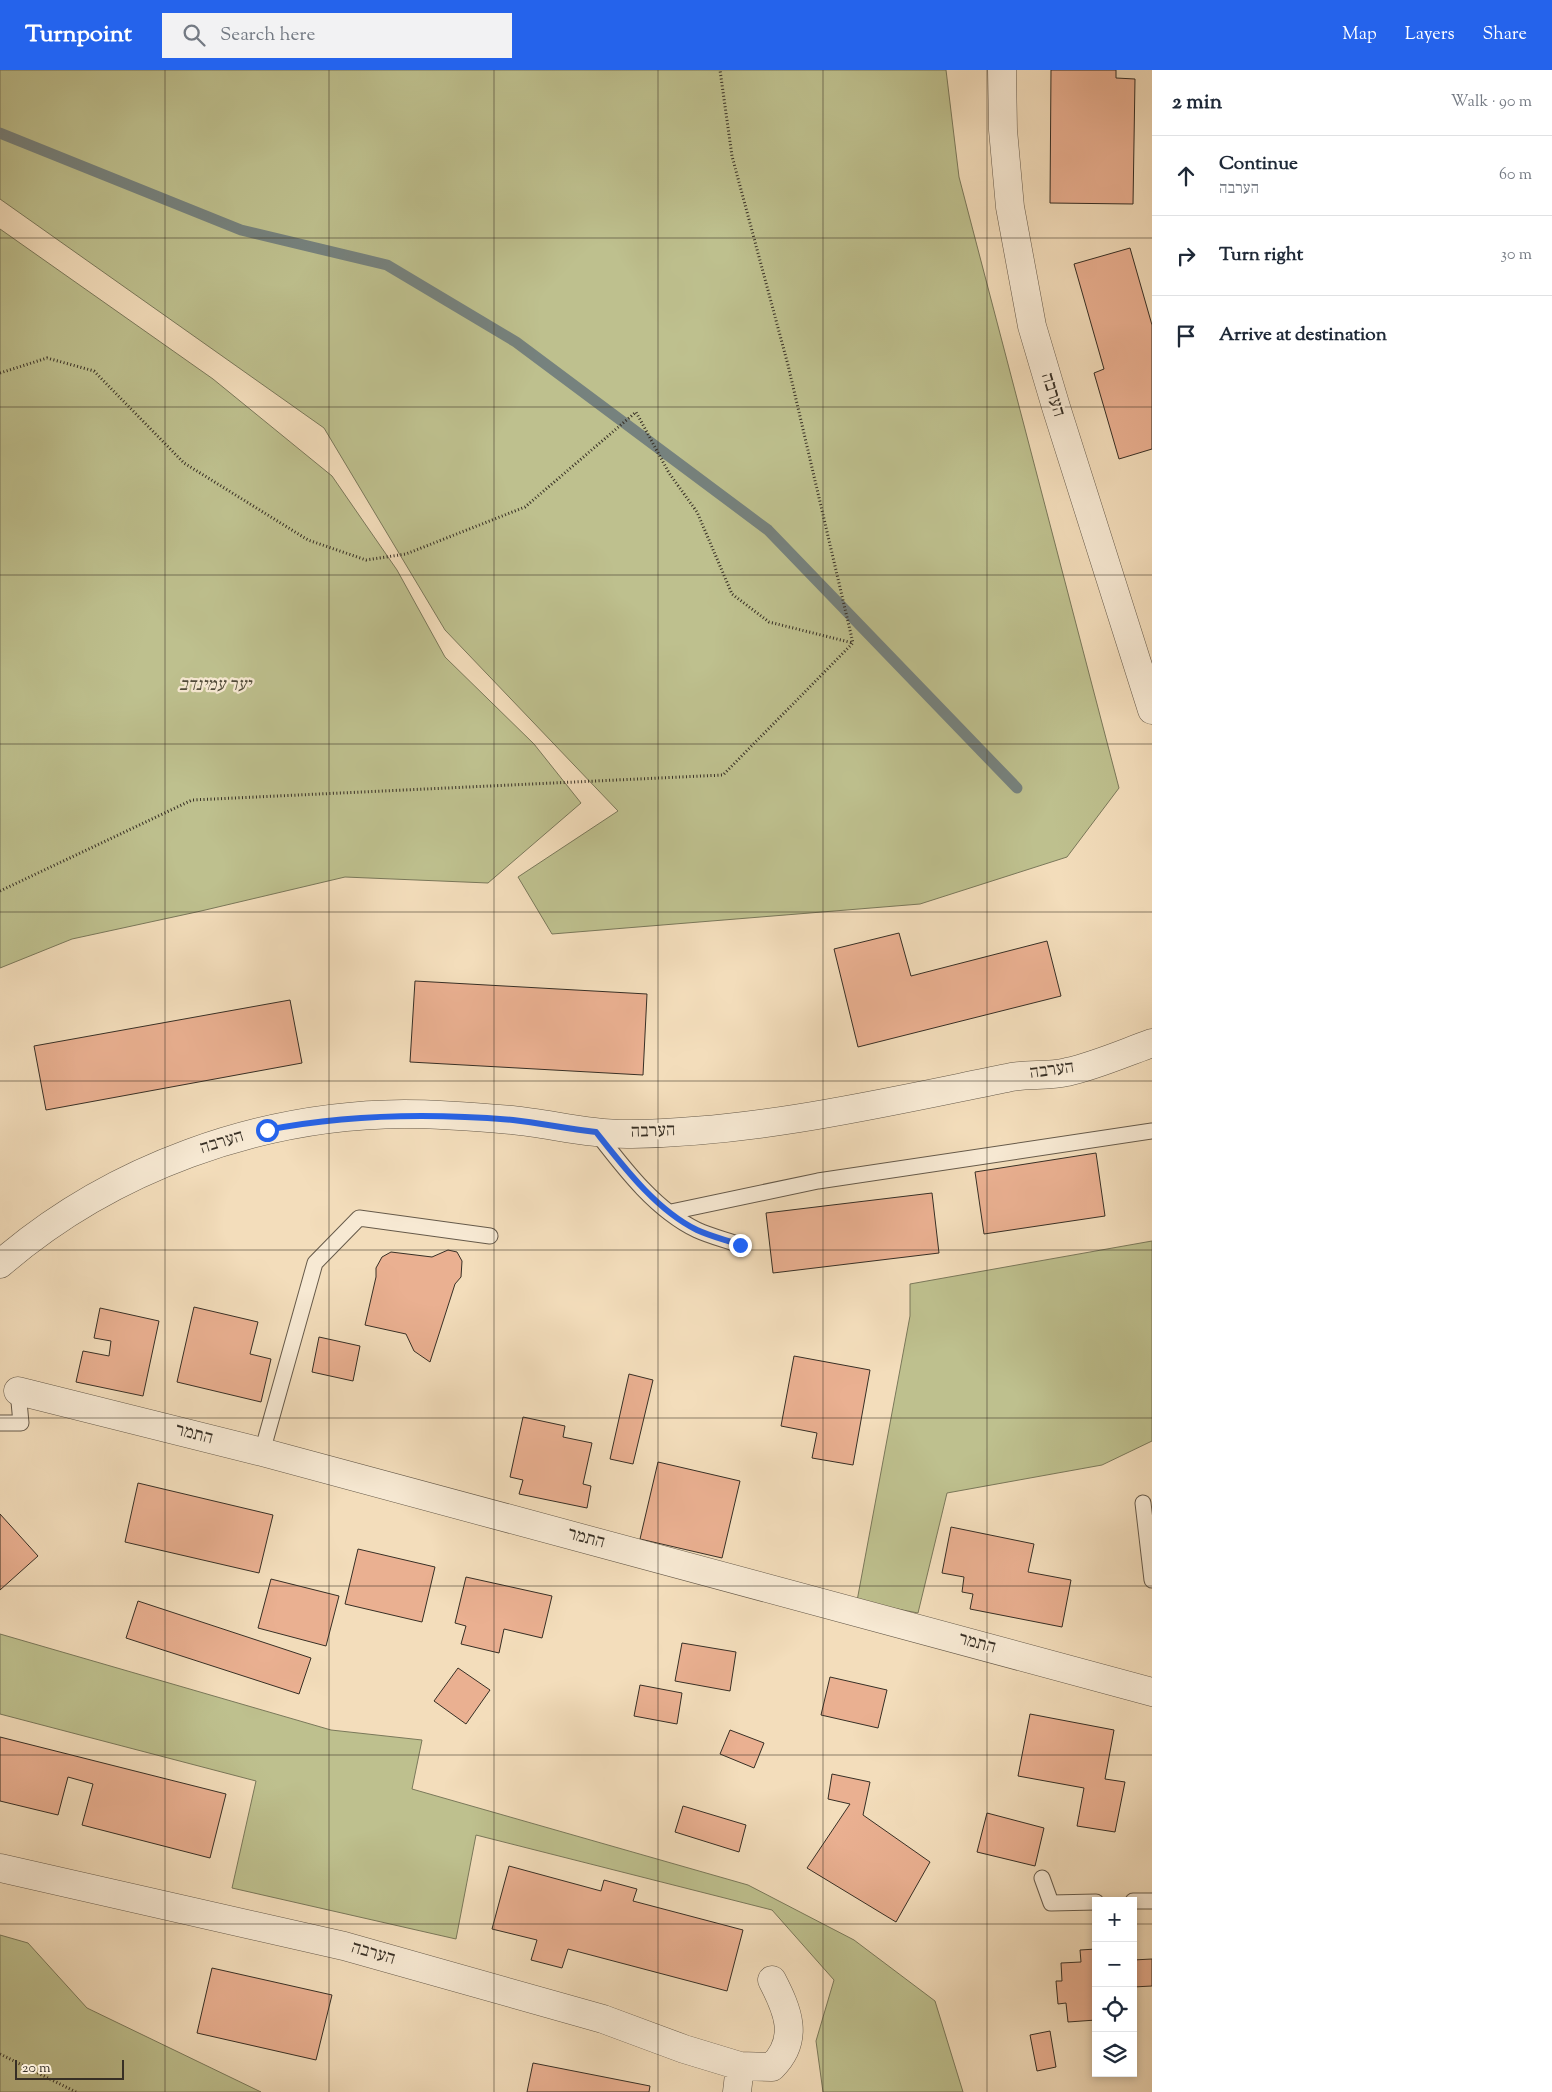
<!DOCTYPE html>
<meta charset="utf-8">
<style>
:root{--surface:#fff;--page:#f2f2f3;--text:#1f2937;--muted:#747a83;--line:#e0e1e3;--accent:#2563eb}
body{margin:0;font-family:"Sorts Mill Goudy","Frank Ruhl Libre",serif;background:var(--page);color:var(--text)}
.controls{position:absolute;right:15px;bottom:15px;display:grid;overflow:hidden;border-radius:0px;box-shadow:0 2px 8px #0003}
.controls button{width:45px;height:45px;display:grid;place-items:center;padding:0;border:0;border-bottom:1px solid var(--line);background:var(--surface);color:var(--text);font:25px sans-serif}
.scale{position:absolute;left:15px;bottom:12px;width:109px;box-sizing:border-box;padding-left:5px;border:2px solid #372f25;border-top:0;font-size:14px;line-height:18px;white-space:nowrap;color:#372f25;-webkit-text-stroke:4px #f7e9d3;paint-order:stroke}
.stop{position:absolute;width:15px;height:15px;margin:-11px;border:4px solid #2563eb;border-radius:50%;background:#fff}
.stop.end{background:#2563eb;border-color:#fff;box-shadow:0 1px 5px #0008}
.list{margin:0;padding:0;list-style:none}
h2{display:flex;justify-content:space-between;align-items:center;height:65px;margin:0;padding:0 20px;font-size:21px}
h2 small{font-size:16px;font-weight:400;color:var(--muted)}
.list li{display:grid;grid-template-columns:32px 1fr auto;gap:15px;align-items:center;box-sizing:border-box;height:80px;padding:0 20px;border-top:1px solid var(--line)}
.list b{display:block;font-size:19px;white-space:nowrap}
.list p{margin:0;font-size:16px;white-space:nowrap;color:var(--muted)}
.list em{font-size:16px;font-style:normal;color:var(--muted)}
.icon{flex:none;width:28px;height:28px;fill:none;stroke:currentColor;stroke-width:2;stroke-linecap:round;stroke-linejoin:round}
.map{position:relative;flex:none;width:1152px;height:2022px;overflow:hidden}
header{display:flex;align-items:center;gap:30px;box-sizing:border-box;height:70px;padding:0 25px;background:var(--accent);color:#fff}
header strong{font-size:24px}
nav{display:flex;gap:28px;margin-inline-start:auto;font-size:18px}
.search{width:350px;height:45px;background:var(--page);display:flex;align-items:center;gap:12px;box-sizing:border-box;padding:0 18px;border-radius:0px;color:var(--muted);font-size:19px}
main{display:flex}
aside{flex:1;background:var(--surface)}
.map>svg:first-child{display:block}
.green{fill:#bec08e;stroke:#7a785a}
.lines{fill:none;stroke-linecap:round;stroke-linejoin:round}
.stream{stroke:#76827e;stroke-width:11}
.building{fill:#eab091;stroke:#372f25}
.service-casing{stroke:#665a4a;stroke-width:17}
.minor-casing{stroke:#665a4a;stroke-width:29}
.path{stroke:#372f25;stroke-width:3;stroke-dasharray:1 2.5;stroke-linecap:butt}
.service{stroke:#f7e9d3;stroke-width:15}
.minor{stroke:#f7e9d3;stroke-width:28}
.route{stroke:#2563eb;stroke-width:6}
.grid{fill:none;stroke:#372f25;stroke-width:1;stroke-opacity:0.55}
.labels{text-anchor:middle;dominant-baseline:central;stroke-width:4.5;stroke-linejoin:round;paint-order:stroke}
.street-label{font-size:18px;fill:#372f25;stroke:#f7e9d3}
.park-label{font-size:18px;font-style:italic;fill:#524c3a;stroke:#f7e9d3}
</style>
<header>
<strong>Turnpoint</strong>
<div class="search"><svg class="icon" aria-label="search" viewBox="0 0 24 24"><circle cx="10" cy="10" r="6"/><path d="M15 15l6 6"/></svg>Search here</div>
<nav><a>Map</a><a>Layers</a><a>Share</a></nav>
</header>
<main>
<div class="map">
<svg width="1152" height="2022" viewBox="0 0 1152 2022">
<rect width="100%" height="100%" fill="#f3ddbb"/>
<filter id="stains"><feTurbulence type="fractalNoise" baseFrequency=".004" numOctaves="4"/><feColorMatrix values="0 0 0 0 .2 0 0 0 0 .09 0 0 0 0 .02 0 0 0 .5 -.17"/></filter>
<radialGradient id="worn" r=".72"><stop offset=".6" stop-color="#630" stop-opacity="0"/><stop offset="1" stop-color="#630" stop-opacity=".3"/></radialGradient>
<path class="green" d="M0,0H946L959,107L1119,718L1067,787L920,834L552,864L518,807L618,741L445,560L324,358L0,129Z
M0,159L213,309L332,406L397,500L445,587L534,674L581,733L488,813L345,807L201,841L72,869L0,898Z
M1152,1171V1371L1102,1395L947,1423L918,1543L857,1531L910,1246V1214Z
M0,1564L331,1660L422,1670L412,1719L748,1815L854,1870L935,1931L963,2022H823L816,1971L834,1910L772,1840L476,1765L456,1869L232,1818L256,1711L0,1644Z
M0,1865L28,1873L87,1938L261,2022H0Z"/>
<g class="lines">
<path class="stream" d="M0,63L241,160L387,195L516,272L768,460L1017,718"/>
</g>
<path class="building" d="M1051,0H1116V8L1135,9L1133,134L1050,133Z
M1130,178L1152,255V379L1119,389L1094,303L1104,299L1074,194Z
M899,863L911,906L1047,871L1061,926L858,977L834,879Z
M415,911L647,924L643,1005L410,992Z
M290,930L302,993L46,1040L34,976Z
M1096,1083L1105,1146L984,1164L975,1102Z
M932,1123L939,1183L773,1203L766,1143Z
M448,1180L457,1182L462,1191L461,1207L455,1214L430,1292L414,1281L406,1264L365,1255L376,1207V1198L382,1187L391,1182L432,1187Z
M194,1237L258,1252L250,1284L271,1289L261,1332L177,1312Z
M100,1238L159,1251L143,1326L76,1312L83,1281L109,1286L111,1271L94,1268Z
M319,1267L360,1276L353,1311L312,1302Z
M794,1286L870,1300L853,1395L812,1388L817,1363L781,1356Z
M629,1304L653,1310L633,1394L610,1389Z
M523,1347L565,1356L563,1367L592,1373L583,1414L591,1416L587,1438L519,1424L523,1410L510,1407Z
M658,1392L740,1411L722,1488L640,1469Z
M138,1413L273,1445L259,1503L125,1472Z
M0,1444L38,1486L0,1520Z
M951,1457L1034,1474L1028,1502L1071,1510L1062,1557L970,1539L973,1524L962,1522L964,1507L942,1503Z
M358,1479L435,1497L422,1552L345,1534Z
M466,1507L552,1526L542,1568L504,1559L499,1583L461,1574L466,1556L455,1553Z
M271,1509L339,1526L326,1576L258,1558Z
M138,1531L311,1588L299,1624L126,1568Z
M682,1573L736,1582L730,1621L675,1611Z
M458,1598L490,1620L466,1654L434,1631Z
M830,1607L887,1620L878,1658L821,1645Z
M640,1615L682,1623L677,1654L634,1646Z
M1030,1644L1114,1660L1105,1709L1125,1712L1115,1762L1077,1756L1084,1718L1018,1706Z
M730,1660L764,1673L754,1698L720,1684Z
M0,1667L226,1724L210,1788L82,1755L93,1714L68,1707L58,1745L0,1731Z
M832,1704L870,1712L863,1745L930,1792L896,1852L807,1798L850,1734L828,1729Z
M683,1736L746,1755L739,1782L675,1762Z
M987,1743L1044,1758L1035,1796L977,1782Z
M509,1796L601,1821L604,1810L637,1819L633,1831L743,1860L727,1921L568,1879L562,1898L531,1890L537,1870L492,1859Z
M1096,1879V1950L1068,1952L1066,1933L1058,1934L1056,1911H1062L1061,1893L1081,1892L1080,1880Z
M1152,1889V1916L1133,1917V1890Z
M212,1898L332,1925L316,1990L197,1963Z
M1050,1961L1056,1997L1037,2001L1030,1965Z
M533,1993L650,2016L649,2022H527Z"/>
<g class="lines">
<defs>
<path id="service" d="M596,1062C623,1097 655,1140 697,1160C710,1166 726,1170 740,1175
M671,1142L818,1111L1152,1061
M0,1353H21L18,1321
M262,1382L315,1193L359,1148L490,1166
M1143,1433L1152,1510
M1042,1808L1051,1833L1096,1832
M1133,1831H1152"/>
<path id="minor" d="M1002,0L1003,60L1010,137L1032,256L1056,337L1152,640
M0,1194C111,1098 259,1045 404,1044C440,1044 477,1047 512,1050C552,1054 592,1065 632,1064C759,1062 883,1033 1007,1008C1026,1003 1047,1007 1067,1002C1095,996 1124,983 1152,973
M18,1321L262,1382L1152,1622
M0,1798L344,1876L603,1949L684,1979L740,1996L772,1997C800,1969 788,1941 772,1910
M737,2022L740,1996"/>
</defs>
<use href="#service" class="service-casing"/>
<use href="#minor" class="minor-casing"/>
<path class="path" d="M0,303L47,288L94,301L184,393L308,470L366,490L406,484L525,437L636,342L669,403L697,442L732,524L769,552L853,573
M0,821L192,730L723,705L853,573L788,295L732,86L720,0
M0,1984L76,2022"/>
<use href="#service" class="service"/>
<use href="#minor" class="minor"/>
</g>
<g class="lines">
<path class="route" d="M267,1060C349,1044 430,1043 513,1050C541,1053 568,1059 596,1062C623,1096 656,1140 697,1160C710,1166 726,1170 740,1175"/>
</g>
<path class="grid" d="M165,0V2022M329,0V2022M494,0V2022M658,0V2022M823,0V2022M987,0V2022M0,168H1152M0,337H1152M0,505H1152M0,674H1152M0,842H1152M0,1011H1152M0,1180H1152M0,1348H1152M0,1516H1152M0,1685H1152M0,1854H1096M1133,1854H1152"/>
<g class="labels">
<g class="street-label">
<text transform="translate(1052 325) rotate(73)">הערבה</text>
<text transform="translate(1052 1001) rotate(-8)">הערבה</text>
<text transform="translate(653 1062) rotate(-2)">הערבה</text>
<text transform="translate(222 1073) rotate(-17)">הערבה</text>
<text transform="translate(194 1365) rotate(14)">התמר</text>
<text transform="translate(586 1469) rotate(15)">התמר</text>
<text transform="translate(977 1574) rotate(15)">התמר</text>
<text transform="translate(373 1884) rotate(16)">הערבה</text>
</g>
<g class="park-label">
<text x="215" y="616">יער עמינדב</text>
</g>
</g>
<rect width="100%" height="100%" filter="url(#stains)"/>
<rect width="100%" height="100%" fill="url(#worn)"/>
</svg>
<div class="controls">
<button>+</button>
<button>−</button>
<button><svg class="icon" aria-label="locate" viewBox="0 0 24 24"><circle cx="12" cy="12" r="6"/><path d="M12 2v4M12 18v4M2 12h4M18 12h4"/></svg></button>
<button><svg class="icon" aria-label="layers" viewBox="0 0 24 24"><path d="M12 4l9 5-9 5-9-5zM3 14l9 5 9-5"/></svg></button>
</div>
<div class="scale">20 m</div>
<div class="stop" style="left:267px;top:1060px"></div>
<div class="stop end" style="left:740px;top:1175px"></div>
</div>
<aside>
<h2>2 min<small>Walk · 90 m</small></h2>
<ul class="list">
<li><svg class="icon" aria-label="ahead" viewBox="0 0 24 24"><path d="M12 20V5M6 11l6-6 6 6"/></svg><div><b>Continue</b><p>הערבה</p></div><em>60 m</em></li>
<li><svg class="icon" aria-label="right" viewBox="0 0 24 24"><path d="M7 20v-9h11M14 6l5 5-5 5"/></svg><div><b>Turn right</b></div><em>30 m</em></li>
<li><svg class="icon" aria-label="arrive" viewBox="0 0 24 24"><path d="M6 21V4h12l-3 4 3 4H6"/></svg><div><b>Arrive at destination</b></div></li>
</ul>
</aside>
</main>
